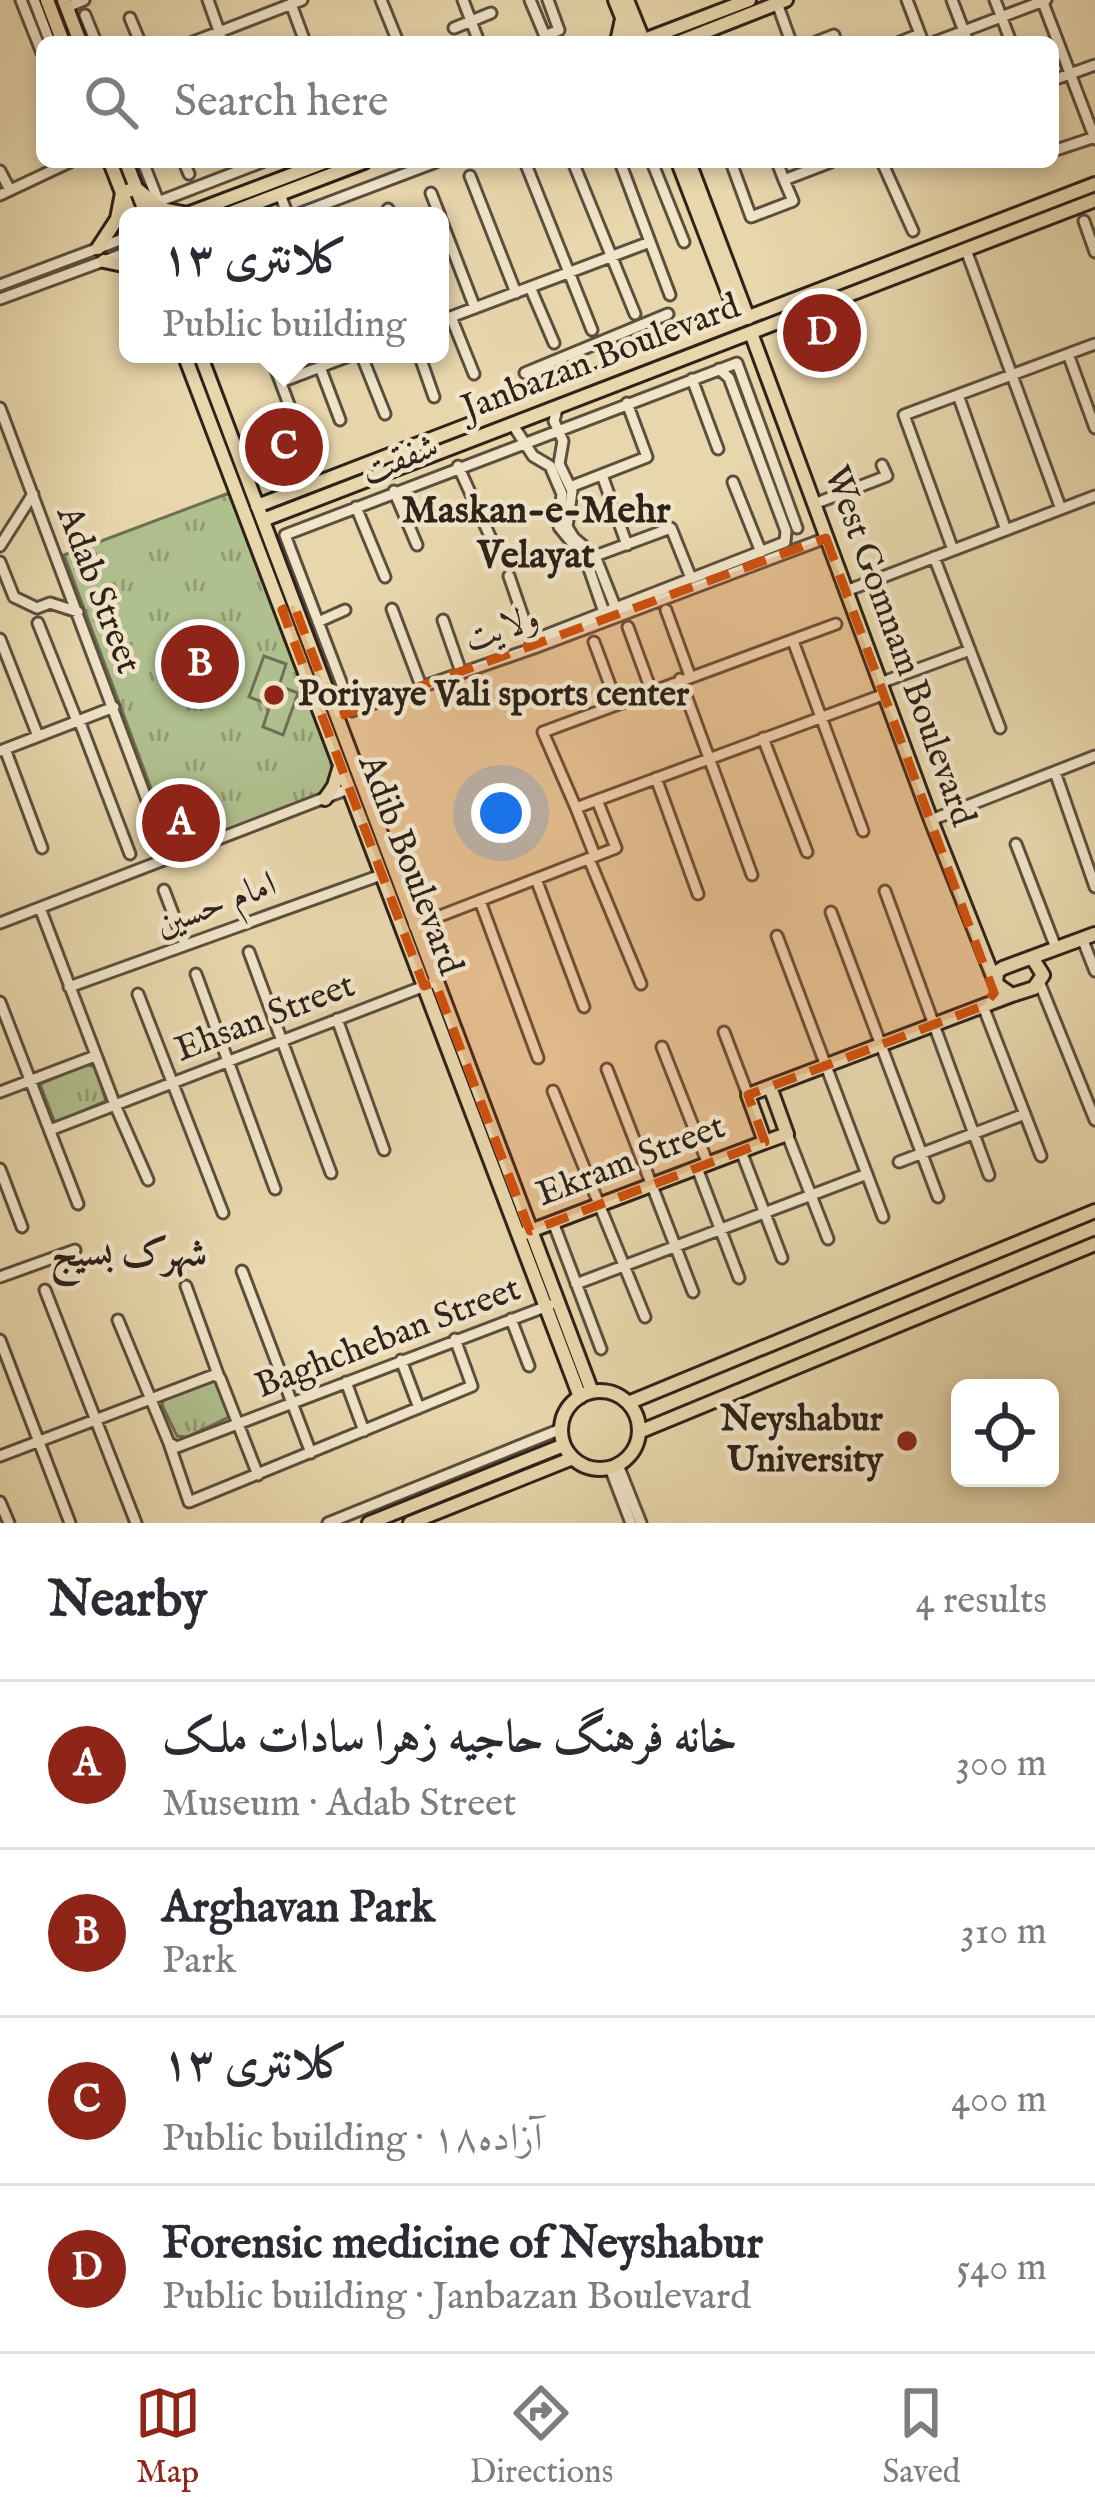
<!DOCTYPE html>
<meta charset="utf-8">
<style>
:root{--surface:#fff;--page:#f2f2f3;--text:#2b2b33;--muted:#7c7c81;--line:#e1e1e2;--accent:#8f2418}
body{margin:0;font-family:"IM FELL English",Amiri,serif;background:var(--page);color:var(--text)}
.controls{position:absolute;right:36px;bottom:36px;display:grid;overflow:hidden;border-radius:18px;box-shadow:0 6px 18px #0003}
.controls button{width:108px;height:108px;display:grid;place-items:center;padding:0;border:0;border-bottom:3px solid var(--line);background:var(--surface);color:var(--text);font:60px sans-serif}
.you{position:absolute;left:501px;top:813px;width:42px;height:42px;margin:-30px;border:9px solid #fff;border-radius:50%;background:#1a73e8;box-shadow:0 0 0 18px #1a73e833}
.badge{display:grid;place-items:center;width:78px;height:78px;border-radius:50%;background:var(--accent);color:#fff;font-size:39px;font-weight:700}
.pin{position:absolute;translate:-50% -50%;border:6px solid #fff;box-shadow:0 3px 12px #0006}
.popup{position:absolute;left:119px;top:207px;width:330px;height:156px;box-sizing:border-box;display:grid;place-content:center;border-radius:18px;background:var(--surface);filter:drop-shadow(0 3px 9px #0005);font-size:39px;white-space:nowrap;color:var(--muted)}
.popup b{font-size:45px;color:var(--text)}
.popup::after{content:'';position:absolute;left:50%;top:100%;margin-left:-24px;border:24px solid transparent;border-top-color:var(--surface)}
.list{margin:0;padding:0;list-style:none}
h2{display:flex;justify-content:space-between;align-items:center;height:156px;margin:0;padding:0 48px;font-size:51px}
h2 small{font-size:39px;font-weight:400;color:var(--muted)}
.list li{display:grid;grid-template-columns:78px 1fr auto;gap:36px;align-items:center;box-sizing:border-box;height:168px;padding:0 48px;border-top:3px solid var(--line)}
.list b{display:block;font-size:45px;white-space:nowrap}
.list p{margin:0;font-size:39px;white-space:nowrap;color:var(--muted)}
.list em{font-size:39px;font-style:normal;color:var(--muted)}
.icon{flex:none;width:66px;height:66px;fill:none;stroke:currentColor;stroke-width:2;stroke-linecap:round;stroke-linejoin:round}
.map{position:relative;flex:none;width:1095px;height:1523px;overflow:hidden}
.search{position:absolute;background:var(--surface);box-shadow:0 6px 18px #0003;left:36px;right:36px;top:36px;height:132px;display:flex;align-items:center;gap:30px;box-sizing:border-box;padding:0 42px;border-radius:18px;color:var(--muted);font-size:45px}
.sheet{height:828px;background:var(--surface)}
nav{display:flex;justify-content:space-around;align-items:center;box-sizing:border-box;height:168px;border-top:3px solid var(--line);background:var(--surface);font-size:33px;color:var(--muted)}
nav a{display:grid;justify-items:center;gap:6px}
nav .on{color:var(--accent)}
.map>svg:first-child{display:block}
.grass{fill:url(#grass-dots);stroke:#6f7054;stroke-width:3}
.park{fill:url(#park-tufts);stroke:#6f7054;stroke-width:3}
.garden{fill:#b0bf8e;stroke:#6f7054;stroke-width:3}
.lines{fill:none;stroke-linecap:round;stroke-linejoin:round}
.minor-casing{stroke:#5c4f3e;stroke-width:15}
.major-casing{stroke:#2e2219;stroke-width:18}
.minor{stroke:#f0e4c9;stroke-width:9}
.major{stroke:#e8d6ac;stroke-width:12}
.marked{fill:#cc510e;fill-opacity:0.2;stroke:#cc510e;stroke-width:9;stroke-dasharray:24 15;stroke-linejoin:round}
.poi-dot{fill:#8f2418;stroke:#f0e4c9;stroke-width:4.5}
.labels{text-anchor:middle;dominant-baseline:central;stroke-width:9;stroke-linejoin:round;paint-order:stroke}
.street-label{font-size:36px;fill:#2e2219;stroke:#f0e4c9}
.poi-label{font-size:36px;font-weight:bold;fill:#2e2219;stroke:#f0e4c9;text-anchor:start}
.neighbourhood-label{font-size:39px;font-weight:bold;fill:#2e2219;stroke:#f0e4c9}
</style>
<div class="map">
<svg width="1095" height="1523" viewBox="0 0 1095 1523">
<defs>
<pattern id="grass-dots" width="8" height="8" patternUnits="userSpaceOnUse" patternTransform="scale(3)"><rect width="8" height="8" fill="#b0bf8e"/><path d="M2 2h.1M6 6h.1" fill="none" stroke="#909b73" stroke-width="1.8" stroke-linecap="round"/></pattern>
<pattern id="park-tufts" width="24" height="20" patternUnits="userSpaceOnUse" patternTransform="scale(3)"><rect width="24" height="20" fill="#b0bf8e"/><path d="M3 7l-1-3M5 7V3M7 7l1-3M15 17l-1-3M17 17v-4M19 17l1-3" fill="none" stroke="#909b73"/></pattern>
</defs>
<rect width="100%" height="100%" fill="#e8d6ac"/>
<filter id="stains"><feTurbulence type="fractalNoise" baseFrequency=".00167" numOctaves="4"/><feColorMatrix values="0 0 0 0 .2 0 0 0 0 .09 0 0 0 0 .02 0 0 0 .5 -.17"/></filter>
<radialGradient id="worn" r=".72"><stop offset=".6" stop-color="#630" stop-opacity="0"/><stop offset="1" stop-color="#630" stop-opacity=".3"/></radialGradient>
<path class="grass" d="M652,360L631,373L357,478L354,476Z"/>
<path class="park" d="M229,493L336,774L326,791L190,845H179L168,834L64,555Z
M87,1064L95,1067L106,1101L55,1123L40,1084Z
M211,1379L219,1384L229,1417L187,1437L177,1436L162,1405L164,1397Z"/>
<path class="garden" d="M264,656L286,664L279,686L298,693L283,735L263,727L270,705L249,697Z"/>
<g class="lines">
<defs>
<path id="minor" d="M21,0L42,53
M34,0L50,42
M208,0L223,42
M381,0L398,42
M463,0L479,42
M530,0L545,36L559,30L548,0
M907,0L923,42
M952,0L968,42
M995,0L1011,42
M1042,0L1095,139
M777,3L791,42
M291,4L305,42
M67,7L84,0
M85,15L96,42
M130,18L140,42
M454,28L491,13
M193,42L302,0
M816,42L834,35L836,42
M900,42L920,34
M935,42L1046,0
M1053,80L1095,65
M1053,151L1095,137
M143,162L159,203
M184,162L189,174
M525,162L592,330
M573,162L635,314
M620,162L670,295
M652,162L684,242
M731,162L751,217L793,201L784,180L831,162
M777,162L784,180
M882,162L913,231
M0,171L10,190
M470,176L516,293
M431,193L440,216
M280,194L288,216
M0,195L70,162
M158,202L262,162
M388,209L392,216
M346,215L347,216
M293,216L436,162
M440,217L475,308
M1084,221L1095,252
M966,250L1061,509
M0,285L128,237
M530,287L554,343
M0,299L128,252
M451,317L474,374
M440,321L650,242
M270,354L300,434
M361,354L385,414
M419,354L434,397
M1068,354L1095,428
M320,367L340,420
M525,373L668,314
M692,379L718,449
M281,382L354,354
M958,395L1006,530
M0,408L169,859
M557,409L554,421L563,441L559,464L572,491L567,527L574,538L595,556L616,609
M513,425L533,456L550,466L562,494L559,527L586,560L605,615
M458,466L494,545
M602,475L627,545
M733,482L761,552
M570,487L647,457L627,403
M394,491L417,545
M814,504L887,476L882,465
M356,507L385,577
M0,546L33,494
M953,550L904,415L1095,344
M595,556L671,528L691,578
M934,557L1000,728
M0,562L14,597L37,608L50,603L78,612
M509,576L532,643
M846,591L1095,496
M392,609L421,686
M666,610L690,676
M443,620L461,672
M318,622L345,610
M38,623L77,721
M628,627L651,690
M0,639L38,736
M531,641L785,542L786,531L729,378L719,369
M793,641L863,831
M594,642L617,704
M680,679L752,875
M880,683L970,650
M352,711L285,535L737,363L797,528
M352,711L534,648L826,538
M79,720L130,854
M763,738L807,852
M5,749L42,848
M0,751L114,707
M1055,772L1095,887
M656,778L698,894
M576,808L543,732L836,624
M931,820L1095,756
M1016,844L1056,948
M595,856L576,808L885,694
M589,859L641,984
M536,879L584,1007
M164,890L185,945
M885,891L989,1175
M480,901L538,1058
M40,908L115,1105L50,1130
M831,912L938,1197
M0,923L348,789
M414,926L616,848L597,800
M777,936L883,1217
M1082,938L1095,971
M249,952L331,1173
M196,974L275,1189
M1040,984L1095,1120
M69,987L381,875
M138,994L223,1213
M0,1002L78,1204
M983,1006L1041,1156
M337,1019L384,1150
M724,1032L748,1095
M662,1047L708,1164
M607,1069L693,1292
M553,1091L645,1317
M0,1092L95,1056
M787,1134L828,1239
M741,1151L782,1258
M899,1162L1025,1114
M697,1168L739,1278
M0,1169L22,1227
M148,1180L115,1105L435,982
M553,1222L601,1349
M242,1271L311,1453
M0,1277L75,1250
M576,1284L867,1174
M186,1286L219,1377
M45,1290L136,1523
M511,1319L529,1366
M118,1320L169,1443L177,1447L550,1305
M0,1340L70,1523
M401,1360L419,1408
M346,1382L364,1431
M169,1443L189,1502L472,1386L455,1339
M0,1456L214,1375L220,1378L258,1475
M618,1465L641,1523
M610,1468L631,1523
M0,1502L9,1523
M328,1523L561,1429"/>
<path id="major" d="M47,0L63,42
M64,0L80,42
M615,0L632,42
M627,0L644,42
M617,42L622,19
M639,42L749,0
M679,42L786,0
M110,162L131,216
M126,162L147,216
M678,162L739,321
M689,162L748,318
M182,216L325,162
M222,216L364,162
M98,248L117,219L122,193L136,188L161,209L188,214
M104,261L128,266
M751,333L931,820L994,979
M184,354L580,1397
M200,354L592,1392
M257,506L1095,184
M263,520L1095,200
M325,799L334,786L339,769
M1033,959L1043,975L1034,988L1012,995L996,984L997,972L1003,968L1095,934
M770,1087L787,1134L765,1142L748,1095L1012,995
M525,1233L765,1142
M561 1430a39 39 0 1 1 78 0a39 39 0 1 1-78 0Z
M628,1403L1095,1211
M639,1432L1095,1244
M369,1523L564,1445
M410,1523L573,1458"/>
</defs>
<use href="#minor" class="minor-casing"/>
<use href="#major" class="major-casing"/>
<use href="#minor" class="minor"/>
<use href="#major" class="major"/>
</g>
<path class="marked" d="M826,538L994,993L983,1006L748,1095L765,1142L530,1231L435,982L424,986L282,610L294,605L336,717Z"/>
<g class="poi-dot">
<circle cx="274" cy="695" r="12"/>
<circle cx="907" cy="1441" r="12"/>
</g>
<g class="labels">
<g class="street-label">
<text transform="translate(601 358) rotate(-21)">Janbazan Boulevard</text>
<text transform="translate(400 460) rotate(-22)">شفقت</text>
<text transform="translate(98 590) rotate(69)">Adab Street</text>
<text transform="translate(502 629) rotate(-19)">ولایت</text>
<text transform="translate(899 646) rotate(70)">West Gomnam Boulevard</text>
<text transform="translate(410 865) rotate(69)">Adib Boulevard</text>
<text transform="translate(216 905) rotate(-20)">امام حسین</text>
<text transform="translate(265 1018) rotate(-21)">Ehsan Street</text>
<text transform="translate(631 1161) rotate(-21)">Ekram Street</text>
<text transform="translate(388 1338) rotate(-21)">Baghcheban Street</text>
</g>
<g class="poi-label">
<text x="298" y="695">Poriyaye Vali sports center</text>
<text x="883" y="1420" text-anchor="end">Neyshabur<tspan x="883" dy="41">University</tspan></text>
</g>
<g class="neighbourhood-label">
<text x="536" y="511">Maskan-e-Mehr<tspan x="536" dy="45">Velayat</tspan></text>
<text x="129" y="1254">شهرک بسیج</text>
</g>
</g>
<rect width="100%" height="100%" filter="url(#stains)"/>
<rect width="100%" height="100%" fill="url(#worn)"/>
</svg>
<div class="controls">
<button><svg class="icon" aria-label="locate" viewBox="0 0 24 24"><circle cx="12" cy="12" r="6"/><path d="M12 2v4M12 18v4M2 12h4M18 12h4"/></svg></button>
</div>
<div class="you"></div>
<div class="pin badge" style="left:181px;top:823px">A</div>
<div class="pin badge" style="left:200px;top:664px">B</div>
<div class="pin badge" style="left:284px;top:447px">C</div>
<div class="popup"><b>کلانتری ۱۳</b>Public building</div>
<div class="pin badge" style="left:822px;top:333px">D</div>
<div class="search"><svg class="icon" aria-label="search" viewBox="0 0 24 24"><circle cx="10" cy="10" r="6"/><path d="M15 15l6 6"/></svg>Search here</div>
</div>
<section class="sheet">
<h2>Nearby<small>4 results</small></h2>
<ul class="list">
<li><span class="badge">A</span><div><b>خانه فرهنگ حاجیه زهرا سادات ملک</b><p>Museum · Adab Street</p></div><em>300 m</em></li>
<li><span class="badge">B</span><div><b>Arghavan Park</b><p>Park</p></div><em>310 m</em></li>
<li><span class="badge">C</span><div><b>کلانتری ۱۳</b><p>Public building · آزاده۱۸</p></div><em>400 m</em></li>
<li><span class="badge">D</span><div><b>Forensic medicine of Neyshabur</b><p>Public building · Janbazan Boulevard</p></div><em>540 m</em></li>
</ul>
</section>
<nav>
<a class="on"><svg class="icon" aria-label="map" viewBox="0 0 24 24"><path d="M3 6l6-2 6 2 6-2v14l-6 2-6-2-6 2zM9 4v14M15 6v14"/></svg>Map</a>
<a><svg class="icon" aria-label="directions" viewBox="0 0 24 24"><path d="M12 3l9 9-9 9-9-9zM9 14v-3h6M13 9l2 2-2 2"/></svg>Directions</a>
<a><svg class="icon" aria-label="saved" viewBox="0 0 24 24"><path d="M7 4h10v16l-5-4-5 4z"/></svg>Saved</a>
</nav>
